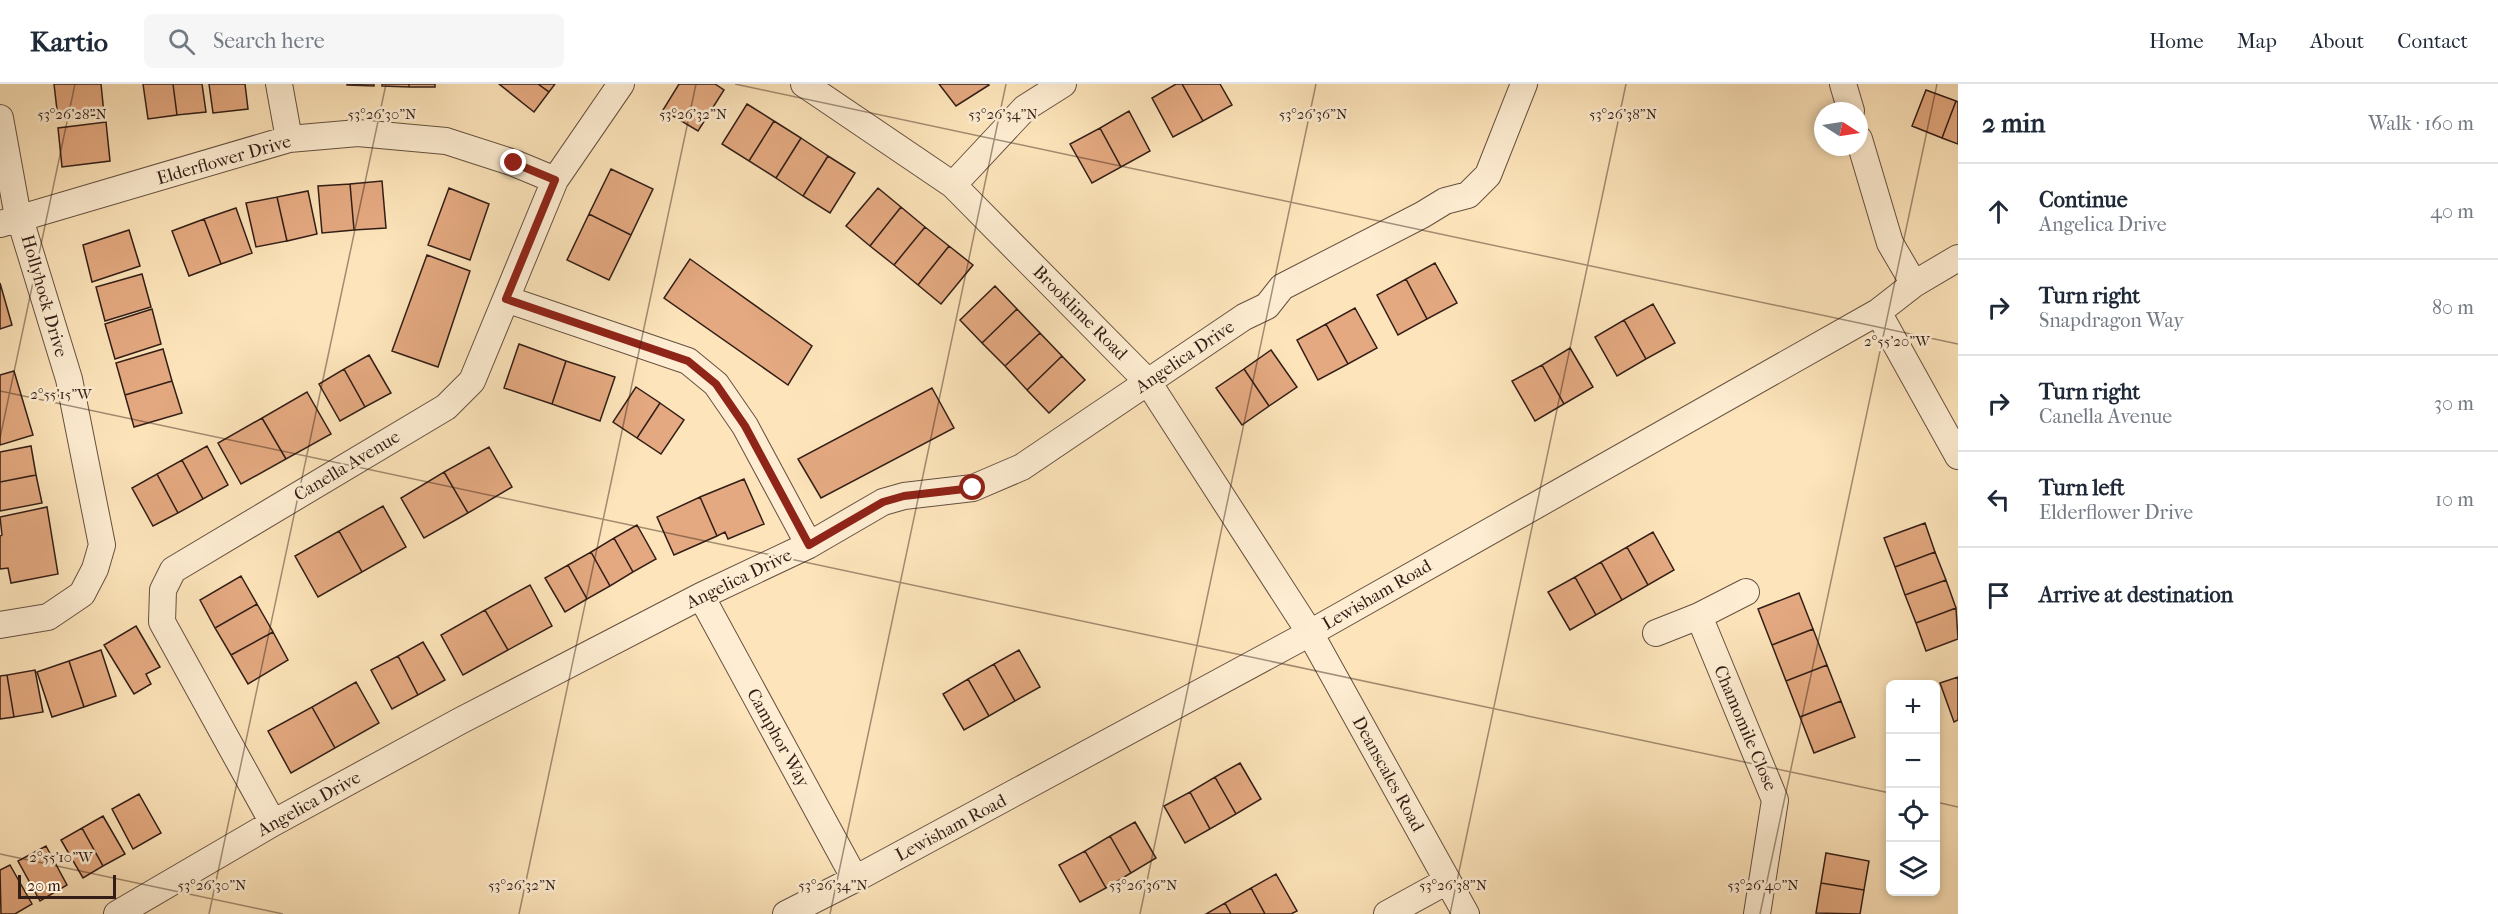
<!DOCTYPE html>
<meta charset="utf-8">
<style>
:root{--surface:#fff;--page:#f6f6f7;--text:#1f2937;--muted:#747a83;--line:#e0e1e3}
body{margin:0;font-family:"IM FELL French Canon",serif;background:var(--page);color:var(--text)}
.controls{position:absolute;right:18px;bottom:18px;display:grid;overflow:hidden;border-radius:9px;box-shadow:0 3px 9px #0003}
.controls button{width:54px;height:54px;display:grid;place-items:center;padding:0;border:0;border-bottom:2px solid var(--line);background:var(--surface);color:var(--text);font:30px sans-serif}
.compass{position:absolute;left:1814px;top:18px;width:54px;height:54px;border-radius:50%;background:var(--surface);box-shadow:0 3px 9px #0003;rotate:102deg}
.scale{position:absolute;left:18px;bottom:15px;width:98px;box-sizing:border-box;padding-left:6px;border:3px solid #321e17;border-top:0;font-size:16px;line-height:21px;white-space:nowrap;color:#321e17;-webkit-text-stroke:4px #feedd2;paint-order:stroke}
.stop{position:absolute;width:18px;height:18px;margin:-14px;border:4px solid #8f2418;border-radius:50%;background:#fff}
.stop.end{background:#8f2418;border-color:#fff;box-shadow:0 2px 6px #0008}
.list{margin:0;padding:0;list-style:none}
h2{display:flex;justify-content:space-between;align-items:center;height:78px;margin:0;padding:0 24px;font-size:26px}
h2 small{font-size:20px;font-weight:400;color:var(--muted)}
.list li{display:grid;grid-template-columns:39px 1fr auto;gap:18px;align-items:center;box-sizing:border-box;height:96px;padding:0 24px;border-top:2px solid var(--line)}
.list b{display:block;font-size:22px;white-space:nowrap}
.list p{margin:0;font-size:20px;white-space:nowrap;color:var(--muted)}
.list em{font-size:20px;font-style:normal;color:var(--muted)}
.icon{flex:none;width:33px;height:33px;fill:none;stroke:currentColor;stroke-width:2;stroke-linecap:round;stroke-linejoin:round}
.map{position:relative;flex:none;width:1958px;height:830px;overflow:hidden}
header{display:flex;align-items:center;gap:36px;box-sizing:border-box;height:84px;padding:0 30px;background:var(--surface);border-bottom:2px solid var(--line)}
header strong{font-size:28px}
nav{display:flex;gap:33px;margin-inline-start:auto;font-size:21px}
.search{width:420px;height:54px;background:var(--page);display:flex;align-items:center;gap:15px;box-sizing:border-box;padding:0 21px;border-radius:9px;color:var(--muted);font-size:22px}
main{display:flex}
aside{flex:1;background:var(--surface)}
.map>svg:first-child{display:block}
.building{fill:#e4a980;stroke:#321e17;stroke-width:1.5}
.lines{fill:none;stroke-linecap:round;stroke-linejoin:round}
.minor-casing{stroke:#655040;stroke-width:28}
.minor{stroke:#feedd2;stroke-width:26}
.route{stroke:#8f2418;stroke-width:8}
.ticks{fill:none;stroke:#321e17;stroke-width:1.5;stroke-opacity:0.45}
.labels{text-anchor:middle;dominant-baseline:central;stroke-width:5;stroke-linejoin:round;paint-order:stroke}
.street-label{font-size:18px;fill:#321e17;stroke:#feedd2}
.ticks-label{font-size:15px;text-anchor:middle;fill:#321e17;stroke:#feedd2;stroke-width:5;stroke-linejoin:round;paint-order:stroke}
</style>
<header>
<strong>Kartio</strong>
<div class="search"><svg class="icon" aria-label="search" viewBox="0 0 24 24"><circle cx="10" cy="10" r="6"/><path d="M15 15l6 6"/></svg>Search here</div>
<nav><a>Home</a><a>Map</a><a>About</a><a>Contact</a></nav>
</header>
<main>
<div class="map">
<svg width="1958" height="830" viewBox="0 0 1958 830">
<rect width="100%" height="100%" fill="#fde4ba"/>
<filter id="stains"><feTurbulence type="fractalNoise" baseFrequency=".00333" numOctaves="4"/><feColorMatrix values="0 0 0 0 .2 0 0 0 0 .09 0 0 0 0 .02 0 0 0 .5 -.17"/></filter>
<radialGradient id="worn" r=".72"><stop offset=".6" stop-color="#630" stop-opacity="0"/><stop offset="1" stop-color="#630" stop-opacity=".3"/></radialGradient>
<path class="building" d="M54,0H101L104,30L58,35Z
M143,0H173L177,31L148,35Z
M173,0H202L206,28L177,31Z
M209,0H245L248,25L213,29Z
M347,0H374V2L347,1Z
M382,0H409V3L382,2Z
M409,0H435V3H409Z
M499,0H538L549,8L534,28Z
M538,0H555L549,8Z
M679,0H715L724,6L698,47L663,26Z
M939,0H988L989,1L956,22Z
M1176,0H1182L1203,37L1173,53L1152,14Z
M1182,0H1220L1232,21L1203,37Z
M1926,6L1956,17L1942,54L1912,42Z
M1956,17L1958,18V60L1942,54Z
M747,20L774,37L749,77L722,60Z
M1129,27L1150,67L1121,83L1100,44Z
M774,37L801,54L776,94L749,77Z
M106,38L110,77L62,83L58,44Z
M1100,44L1121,83L1092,99L1070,60Z
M801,54L828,72L803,112L776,94Z
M828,72L855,89L830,129L803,112Z
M611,85L653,105L631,151L589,130Z
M382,97L386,144L354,146L350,100Z
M350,100L354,146L322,149L318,102Z
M449,104L489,120L470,176L428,161Z
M878,104L901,123L870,162L846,142Z
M308,107L317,150L287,157L277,113Z
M277,113L287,157L256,163L246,119Z
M901,123L925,143L894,181L870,162Z
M236,124L252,169L221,180L204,135Z
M589,130L631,151L609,196L567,176Z
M204,135L221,180L189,192L172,147Z
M925,143L949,162L918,201L894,181Z
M129,146L140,182L92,198L83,161Z
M949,162L973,181L941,220L918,201Z
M427,171L470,187L438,283L392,267Z
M690,175L812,262L788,301L664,214Z
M1435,179L1457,219L1427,235L1406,195Z
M142,190L151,223L105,237L96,203Z
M1406,195L1427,235L1398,251L1377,211Z
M0,199L12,241L0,245Z
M995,202L1017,225L982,259L960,236Z
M1653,220L1675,259L1646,275L1624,236Z
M1355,224L1377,264L1348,280L1326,240Z
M152,225L161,260L115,275L105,240Z
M1017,225L1040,249L1005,282L982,259Z
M1624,236L1646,275L1617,292L1595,253Z
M1326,240L1348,280L1318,296L1297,256Z
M1040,249L1062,272L1027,306L1005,282Z
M519,260L566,277L552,320L504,304Z
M1570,264L1593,303L1564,320L1542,281Z
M163,265L172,297L125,311L116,279Z
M1271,266L1297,303L1269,322L1244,285Z
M369,271L391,309L365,323L344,285Z
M1062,272L1085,296L1049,329L1027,306Z
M566,277L615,293L600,337L552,320Z
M1542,281L1564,320L1535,337L1512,297Z
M344,285L365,323L340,337L319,300Z
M1244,285L1269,322L1242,341L1216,304Z
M14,287L33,351L0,361V291Z
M172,297L182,329L134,343L125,311Z
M636,303L660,319L637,354L613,338Z
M932,304L954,344L821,414L798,375Z
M307,308L331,350L286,375L262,334Z
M660,319L684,336L661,370L637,354Z
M262,334L286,375L241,400L218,359Z
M31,362L36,391L0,398V368Z
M207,362L228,401L203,415L182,376Z
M489,363L512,403L468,429L444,388Z
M182,376L203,415L178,429L157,390Z
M444,388L468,429L424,454L401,414Z
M157,390L178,429L153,442L132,404Z
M36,391L42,419L0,427V398Z
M744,395L764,440L728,455L725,448L717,452L700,413Z
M700,413L717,452L674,471L657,433Z
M383,422L406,463L362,488L339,447Z
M47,423L58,490L11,499L8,484L0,485V452L2,451L0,433Z
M1925,439L1935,468L1895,483L1884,454Z
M637,441L656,475L633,488L614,454Z
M339,447L362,488L318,513L295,472Z
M1653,448L1674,486L1648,501L1627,463Z
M614,454L633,488L610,502L591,468Z
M1627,463L1648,501L1622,516L1601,478Z
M591,468L610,502L587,515L568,481Z
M1935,468L1946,496L1905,511L1895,483Z
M1601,478L1622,516L1596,531L1575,493Z
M568,481L587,515L565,528L545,494Z
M241,492L257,520L215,544L200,516Z
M1575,493L1596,531L1570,546L1548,508Z
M1946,496L1956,524L1916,539L1905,511Z
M530,501L552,542L508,566L485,526Z
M1799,509L1813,545L1772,561L1758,525Z
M257,520L273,548L231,571L215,544Z
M1956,524L1958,555L1926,567L1916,539Z
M485,526L508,566L463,591L441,551Z
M136,542L160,583L146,590L151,600L134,610L104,561Z
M1813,545L1827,581L1786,597L1772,561Z
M273,548L288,576L248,600L231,571Z
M423,558L445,596L418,611L398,572Z
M101,566L116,612L84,623L69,577Z
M1019,566L1040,603L1015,617L994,580Z
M398,572L418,611L392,625L371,586Z
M69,577L84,623L52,633L37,588Z
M994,580L1015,617L989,632L968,595Z
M1827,581L1841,617L1800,633L1786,597Z
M35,586L43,628L14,633L7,591Z
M7,591L14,633L0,635V592Z
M1958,593V636L1954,638L1940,599Z
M968,595L989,632L964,646L943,610Z
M356,598L379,639L335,664L312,623Z
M1841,617L1855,653L1814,669L1800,633Z
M312,623L335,664L291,689L268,647Z
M1240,679L1261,715L1236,730L1215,693Z
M1215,693L1236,730L1210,745L1190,708Z
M1190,708L1210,745L1185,759L1164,722Z
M139,710L161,749L133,765L112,725Z
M103,732L125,770L103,782L82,744Z
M1135,738L1156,774L1131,789L1110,752Z
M82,744L103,782L83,794L61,756Z
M1110,752L1131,789L1106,804L1085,767Z
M46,762L67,801L40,817L18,777Z
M1085,767L1106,804L1080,818L1059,781Z
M1826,769L1869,777L1864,806L1821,799Z
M10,781L32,820L15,830H1L0,786Z
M1276,790L1297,827L1291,830H1265L1251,804Z
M1821,799L1864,806L1860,830L1816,829Z
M1251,804L1265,830H1231L1225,819Z
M1225,819L1231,830H1206Z"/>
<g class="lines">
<defs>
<path id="minor" d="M279,0L289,55
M804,0L953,101L1148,298L1310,549L1466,830
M1843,0L1851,27
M0,34L16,122L69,295L102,461L95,485L82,510L48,533L0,541
M1859,55L1890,159L1914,200
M953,101L1025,24L1063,0
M0,140L289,55L358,49L446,57L514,79L555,96
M506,215L688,277L716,300L745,342L809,461
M1878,228L1958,372
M701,512L855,795
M1699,532L1775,716L1757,830
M1656,549L1699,532L1746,508
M273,739L162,538L163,506L173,486L446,323L472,297L555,96L621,0
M117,830L273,739L460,637L701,512L809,461L883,418L904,412L973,404L1022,383L1244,233L1267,222L1282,203L1422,131L1445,117L1468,111L1488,91L1524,0
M786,830L855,795L1310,549L1878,228L1914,200L1958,174
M1387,830L1447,797"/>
</defs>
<use href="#minor" class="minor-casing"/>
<use href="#minor" class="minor"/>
</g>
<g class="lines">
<path class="route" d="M514,79L555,96L506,215L688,277L716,300L745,342L809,461L883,418L904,412L973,404"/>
</g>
<path class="ticks" d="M735,0L1958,260M0,307L1890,709M0,354L75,0M1936,718L1958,723M0,770L283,830M209,830L386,0M519,830L696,0M830,830L1006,0M1140,830L1316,0M1450,830L1626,0M1760,830L1937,0"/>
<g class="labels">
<g class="street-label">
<text transform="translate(224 76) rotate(-16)">Elderflower Drive</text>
<text transform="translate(44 212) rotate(74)">Hollyhock Drive</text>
<text transform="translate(1080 229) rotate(45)">Brooklime Road</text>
<text transform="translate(1185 273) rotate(-34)">Angelica Drive</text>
<text transform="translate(347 382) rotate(-31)">Canella Avenue</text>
<text transform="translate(739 495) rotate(-26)">Angelica Drive</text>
<text transform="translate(1377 511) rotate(-30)">Lewisham Road</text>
<text transform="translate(1745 644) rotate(67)">Chamomile Close</text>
<text transform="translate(778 654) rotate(61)">Camphor Way</text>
<text transform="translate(1388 690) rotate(61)">Deanscales Road</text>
<text transform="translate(309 720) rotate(-29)">Angelica Drive</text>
<text transform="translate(951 744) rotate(-28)">Lewisham Road</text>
</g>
</g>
<g class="ticks-label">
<text x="72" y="35">53°26'28"N</text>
<text x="382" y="35">53°26'30"N</text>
<text x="693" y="35">53°26'32"N</text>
<text x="1003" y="35">53°26'34"N</text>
<text x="1313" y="35">53°26'36"N</text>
<text x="1623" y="35">53°26'38"N</text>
<text x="1897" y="262">2°55'20"W</text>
<text x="61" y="315">2°55'15"W</text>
<text x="61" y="778">2°55'10"W</text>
<text x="212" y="806">53°26'30"N</text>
<text x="522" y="806">53°26'32"N</text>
<text x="833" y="806">53°26'34"N</text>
<text x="1143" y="806">53°26'36"N</text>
<text x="1453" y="806">53°26'38"N</text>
<text x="1763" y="806">53°26'40"N</text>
</g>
<rect width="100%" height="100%" filter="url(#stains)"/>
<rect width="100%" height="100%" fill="url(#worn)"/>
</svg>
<div class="controls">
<button>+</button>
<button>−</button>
<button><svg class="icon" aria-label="locate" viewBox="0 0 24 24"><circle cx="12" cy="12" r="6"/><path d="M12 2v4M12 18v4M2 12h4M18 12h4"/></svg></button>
<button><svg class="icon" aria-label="layers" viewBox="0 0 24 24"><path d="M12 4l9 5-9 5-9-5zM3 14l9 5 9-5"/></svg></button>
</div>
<svg class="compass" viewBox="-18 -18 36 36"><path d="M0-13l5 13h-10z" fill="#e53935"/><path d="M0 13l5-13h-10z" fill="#747a83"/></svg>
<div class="scale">20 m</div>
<div class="stop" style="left:973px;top:404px"></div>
<div class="stop end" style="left:514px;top:79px"></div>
</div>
<aside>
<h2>2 min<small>Walk · 160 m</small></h2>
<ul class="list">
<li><svg class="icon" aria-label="ahead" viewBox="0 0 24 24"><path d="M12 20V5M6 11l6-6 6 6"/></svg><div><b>Continue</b><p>Angelica Drive</p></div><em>40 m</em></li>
<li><svg class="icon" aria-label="right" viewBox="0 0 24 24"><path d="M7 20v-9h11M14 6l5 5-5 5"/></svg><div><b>Turn right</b><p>Snapdragon Way</p></div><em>80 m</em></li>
<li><svg class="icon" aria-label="right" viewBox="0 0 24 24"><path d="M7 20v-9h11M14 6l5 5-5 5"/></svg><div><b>Turn right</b><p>Canella Avenue</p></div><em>30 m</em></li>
<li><svg class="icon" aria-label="left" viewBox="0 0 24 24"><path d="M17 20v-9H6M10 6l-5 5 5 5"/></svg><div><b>Turn left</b><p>Elderflower Drive</p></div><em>10 m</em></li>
<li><svg class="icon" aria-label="arrive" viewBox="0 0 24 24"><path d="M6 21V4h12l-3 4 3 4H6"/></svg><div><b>Arrive at destination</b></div></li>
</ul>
</aside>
</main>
